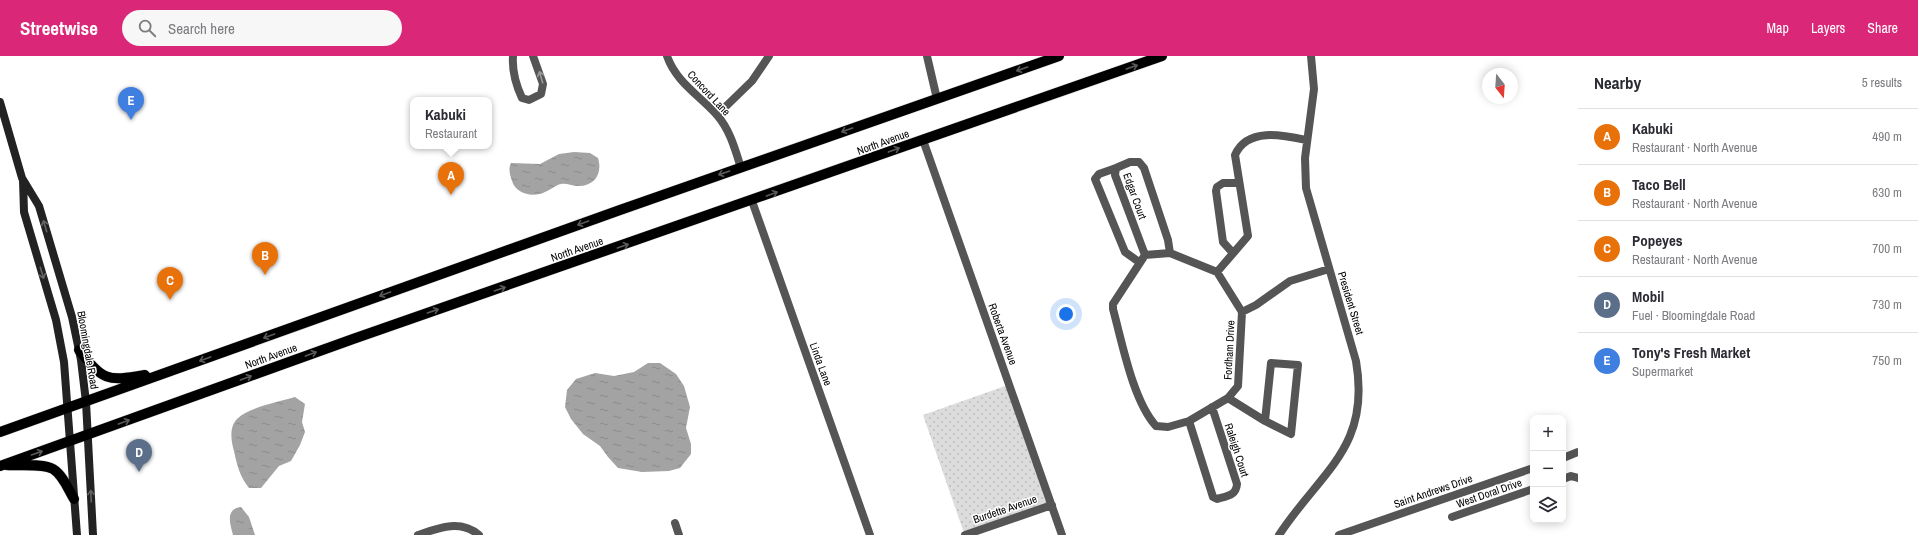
<!DOCTYPE html>
<meta charset="utf-8">
<style>
:root{--surface:#fff;--page:#f7f7f7;--text:#2b2b33;--muted:#7c7c81;--line:#e1e1e2;--accent:#db2777}
body{margin:0;font-family:"Archivo Narrow",sans-serif;background:var(--page);color:var(--text)}
.controls{position:absolute;right:12px;bottom:12px;display:grid;overflow:hidden;border-radius:8px;box-shadow:0 2px 10px #0003}
.controls button{width:36px;height:36px;display:grid;place-items:center;padding:0;border:0;border-bottom:1px solid var(--line);background:var(--surface);color:var(--text);font:20px sans-serif}
.compass{position:absolute;left:1482px;top:12px;width:36px;height:36px;border-radius:50%;background:var(--surface);box-shadow:0 2px 10px #0003;rotate:163deg}
.you{position:absolute;left:1066px;top:258px;width:14px;height:14px;margin:-10px;border:3px solid #fff;border-radius:50%;background:#1a73e8;box-shadow:0 0 0 6px #1a73e833}
.badge{display:grid;place-items:center;width:26px;height:26px;border-radius:50%;background:var(--accent);color:#fff;font-size:13px;font-weight:700}
.pin{position:absolute;translate:-50% -33px;filter:drop-shadow(0 1px 2px #0008)}
.pin::after{content:'';position:absolute;top:21px;width:14px;height:12px;background:inherit;clip-path:polygon(0 0,100% 0,50% 100%)}
.popup{position:absolute;left:410px;top:41px;width:82px;height:52px;box-sizing:border-box;display:grid;place-content:center;border-radius:8px;background:var(--surface);filter:drop-shadow(0 1px 3px #0005);font-size:13px;white-space:nowrap;color:var(--muted)}
.popup b{font-size:15px;color:var(--text)}
.popup::after{content:'';position:absolute;left:50%;top:100%;margin-left:-8px;border:8px solid transparent;border-top-color:var(--surface)}
.list{margin:0;padding:0;list-style:none}
h2{display:flex;justify-content:space-between;align-items:center;height:52px;margin:0;padding:0 16px;font-size:17px}
h2 small{font-size:13px;font-weight:400;color:var(--muted)}
.list li{display:grid;grid-template-columns:26px 1fr auto;gap:12px;align-items:center;box-sizing:border-box;height:56px;padding:0 16px;border-top:1px solid var(--line)}
.list b{display:block;font-size:15px;white-space:nowrap}
.list p{margin:0;font-size:13px;white-space:nowrap;color:var(--muted)}
.list em{font-size:13px;font-style:normal;color:var(--muted)}
.icon{flex:none;width:22px;height:22px;fill:none;stroke:currentColor;stroke-width:2;stroke-linecap:round;stroke-linejoin:round}
.map{position:relative;flex:none;width:1578px;height:479px;overflow:hidden}
header{display:flex;align-items:center;gap:24px;box-sizing:border-box;height:56px;padding:0 20px;background:var(--accent);color:#fff}
header strong{font-size:19px}
nav{display:flex;gap:22px;margin-inline-start:auto;font-size:14px}
.search{width:280px;height:36px;background:var(--page);display:flex;align-items:center;gap:10px;box-sizing:border-box;padding:0 14px;border-radius:22px;color:var(--muted);font-size:15px}
main{display:flex}
aside{flex:1;background:var(--surface)}
.map>svg:first-child{display:block}
.park{fill:url(#park-dots)}
.water{fill:url(#water-ripples)}
.lines{fill:none;stroke-linecap:round;stroke-linejoin:round}
.primary-casing{stroke:#dbdbdb;stroke-width:11}
.street{stroke:#555;stroke-width:8}
.secondary{stroke:#222;stroke-width:8}
.primary{stroke:#000;stroke-width:10}
.oneway{stroke:#595959}
.oneway2{stroke:#999}
.oneway3{stroke:#646464}
.labels{text-anchor:middle;dominant-baseline:central;stroke-width:3;stroke-linejoin:round;paint-order:stroke}
.street-label{font-size:11px;fill:#000;stroke:#fff}
</style>
<header>
<strong>Streetwise</strong>
<div class="search"><svg class="icon" aria-label="search" viewBox="0 0 24 24"><circle cx="10" cy="10" r="6"/><path d="M15 15l6 6"/></svg>Search here</div>
<nav><a>Map</a><a>Layers</a><a>Share</a></nav>
</header>
<main>
<div class="map">
<svg width="1578" height="479" viewBox="0 0 1578 479">
<defs>
<pattern id="park-dots" width="8" height="8" patternUnits="userSpaceOnUse"><rect width="8" height="8" fill="#dcdcdc"/><path d="M2 2h.1M6 6h.1" fill="none" stroke="#bbb" stroke-width="1.8" stroke-linecap="round"/></pattern>
<pattern id="water-ripples" width="26" height="14" patternUnits="userSpaceOnUse"><rect width="26" height="14" fill="#a3a3a3"/><path d="M2 4q2-2 4 0t4 0M15 11q2-2 4 0t4 0" fill="none" stroke="#8b8b8b"/></pattern>
</defs>
<rect width="100%" height="100%" fill="#fff"/>
<path class="park" d="M1008,329L1049,447L964,477L923,359Z"/>
<path class="water" d="M574,96L590,97L598,102C603,118 594,131 577,130C571,130 567,127 561,128C555,129 551,134 545,136C533,142 516,138 512,125C510,119 508,113 511,107L540,108L559,98Z
M648,307H660L676,318L684,330L690,351L686,372L691,388V398L680,412L669,415L642,416L618,412L608,401L600,390L583,378L571,363L565,351L567,334L576,323L595,317L614,320L634,316Z
M295,341L305,348L302,366L305,376L300,389L291,405L279,410L261,432H249C240,421 237,409 234,395C231,385 229,371 237,363C249,351 279,346 295,341Z
M241,451L249,461L255,479H233C230,468 225,453 241,451Z"/>
<g class="lines">
<defs>
<path id="primary" d="M79,294C103,324 106,326 145,319
M0,376L620,154L1059,0
M6,409C18,410 43,407 53,413C63,419 68,433 74,443
M0,410L353,283L1162,0"/>
</defs>
<use href="#primary" class="primary-casing"/>
<path class="street" d="M513,0C512,14 516,29 522,42L529,44L541,38L543,28L533,0
M667,0C676,26 699,39 717,59C730,74 735,93 741,112
M927,0L937,43
M717,59L752,25L769,0
M923,84L1062,479
M1116,112L1099,118L1095,123L1125,196L1139,206
M752,145L870,479
M1170,197L1217,216L1242,256L1238,330L1228,342L1189,365L1168,371L1156,370C1133,345 1122,286 1113,253V248L1145,199Z
M1233,197L1223,186L1216,135L1217,131L1223,127H1239
M1145,199L1115,119L1116,112L1130,106H1139L1144,112L1168,184L1170,197
M1217,216L1248,180L1235,99C1247,71 1283,79 1306,84
M1242,256L1256,249L1290,225L1329,213
M1228,342L1265,365L1291,378L1298,309L1271,307L1265,365
M1189,365L1213,441L1217,443C1227,440 1236,440 1237,428L1212,351
M1563,402L1578,396
M1563,423L1571,420L1578,422
M1452,461L1533,433
M675,467L679,479
M418,479C438,472 460,463 479,479
M965,479L1052,449
M1279,479C1321,415 1371,392 1356,305L1306,132L1305,102L1314,33L1311,0
M1339,479L1533,412"/>
<path class="secondary" d="M0,46L22,122L39,150L72,261L81,304L86,346L93,479
M23,124L24,156L56,264L64,306L77,479"/>
<use href="#primary" class="primary"/>
</g>
<defs><path id="oneway-shaft" d="M-6 0H5M1.5-3L5.5 0L1.5 3" fill="none" stroke-width="1.6" stroke-linecap="round" stroke-linejoin="round"/></defs>
<g class="oneway">
<use href="#oneway-shaft" transform="translate(1132 11) rotate(-19)"/>
<use href="#oneway-shaft" transform="translate(1022 13) rotate(161)"/>
<use href="#oneway-shaft" transform="translate(847 74) rotate(161)"/>
<use href="#oneway-shaft" transform="translate(894 94) rotate(-20)"/>
<use href="#oneway-shaft" transform="translate(724 117) rotate(161)"/>
<use href="#oneway-shaft" transform="translate(772 138) rotate(-20)"/>
<use href="#oneway-shaft" transform="translate(583 167) rotate(160)"/>
<use href="#oneway-shaft" transform="translate(623 190) rotate(-19)"/>
<use href="#oneway-shaft" transform="translate(500 233) rotate(-19)"/>
<use href="#oneway-shaft" transform="translate(385 238) rotate(160)"/>
<use href="#oneway-shaft" transform="translate(433 255) rotate(-19)"/>
<use href="#oneway-shaft" transform="translate(269 280) rotate(160)"/>
<use href="#oneway-shaft" transform="translate(311 298) rotate(-20)"/>
<use href="#oneway-shaft" transform="translate(205 303) rotate(160)"/>
<use href="#oneway-shaft" transform="translate(246 322) rotate(-20)"/>
<use href="#oneway-shaft" transform="translate(124 366) rotate(-20)"/>
<use href="#oneway-shaft" transform="translate(37 397) rotate(-19)"/>
</g>
<use class="oneway2" href="#oneway-shaft" transform="translate(541 21) rotate(-106)"/>
<g class="oneway3">
<use href="#oneway-shaft" transform="translate(45 170) rotate(-107)"/>
<use href="#oneway-shaft" transform="translate(42 217) rotate(73)"/>
<use href="#oneway-shaft" transform="translate(91 440) rotate(-93)"/>
</g>
<g class="labels">
<g class="street-label">
<text transform="translate(709 37) rotate(47)">Concord Lane</text>
<text transform="translate(883 86) rotate(-20)">North Avenue</text>
<text transform="translate(1135 140) rotate(70)">Edgar Court</text>
<text transform="translate(577 193) rotate(-19)">North Avenue</text>
<text transform="translate(1351 247) rotate(73)">President Street</text>
<text transform="translate(1003 278) rotate(70)">Roberta Avenue</text>
<text transform="translate(88 294) rotate(80)">Bloomingdale Road</text>
<text transform="translate(1229 294) rotate(-87)">Fordham Drive</text>
<text transform="translate(271 300) rotate(-20)">North Avenue</text>
<text transform="translate(821 308) rotate(70)">Linda Lane</text>
<text transform="translate(1237 394) rotate(72)">Raleigh Court</text>
<text transform="translate(1433 435) rotate(-19)">Saint Andrews Drive</text>
<text transform="translate(1489 437) rotate(-19)">West Doral Drive</text>
<text transform="translate(1005 453) rotate(-19)">Burdette Avenue</text>
</g>
</g>
</svg>
<div class="controls">
<button>+</button>
<button>−</button>
<button><svg class="icon" aria-label="layers" viewBox="0 0 24 24"><path d="M12 4l9 5-9 5-9-5zM3 14l9 5 9-5"/></svg></button>
</div>
<svg class="compass" viewBox="-18 -18 36 36"><path d="M0-13l5 13h-10z" fill="#e53935"/><path d="M0 13l5-13h-10z" fill="#7c7c81"/></svg>
<div class="you"></div>
<div class="pin badge" style="left:451px;top:139px;background:#e8710a">A</div>
<div class="popup"><b>Kabuki</b>Restaurant</div>
<div class="pin badge" style="left:265px;top:219px;background:#e8710a">B</div>
<div class="pin badge" style="left:170px;top:244px;background:#e8710a">C</div>
<div class="pin badge" style="left:139px;top:416px;background:#5c6f8a">D</div>
<div class="pin badge" style="left:131px;top:64px;background:#3f7fe0">E</div>
</div>
<aside>
<h2>Nearby<small>5 results</small></h2>
<ul class="list">
<li><span class="badge" style="background:#e8710a">A</span><div><b>Kabuki</b><p>Restaurant · North Avenue</p></div><em>490 m</em></li>
<li><span class="badge" style="background:#e8710a">B</span><div><b>Taco Bell</b><p>Restaurant · North Avenue</p></div><em>630 m</em></li>
<li><span class="badge" style="background:#e8710a">C</span><div><b>Popeyes</b><p>Restaurant · North Avenue</p></div><em>700 m</em></li>
<li><span class="badge" style="background:#5c6f8a">D</span><div><b>Mobil</b><p>Fuel · Bloomingdale Road</p></div><em>730 m</em></li>
<li><span class="badge" style="background:#3f7fe0">E</span><div><b>Tony's Fresh Market</b><p>Supermarket</p></div><em>750 m</em></li>
</ul>
</aside>
</main>
